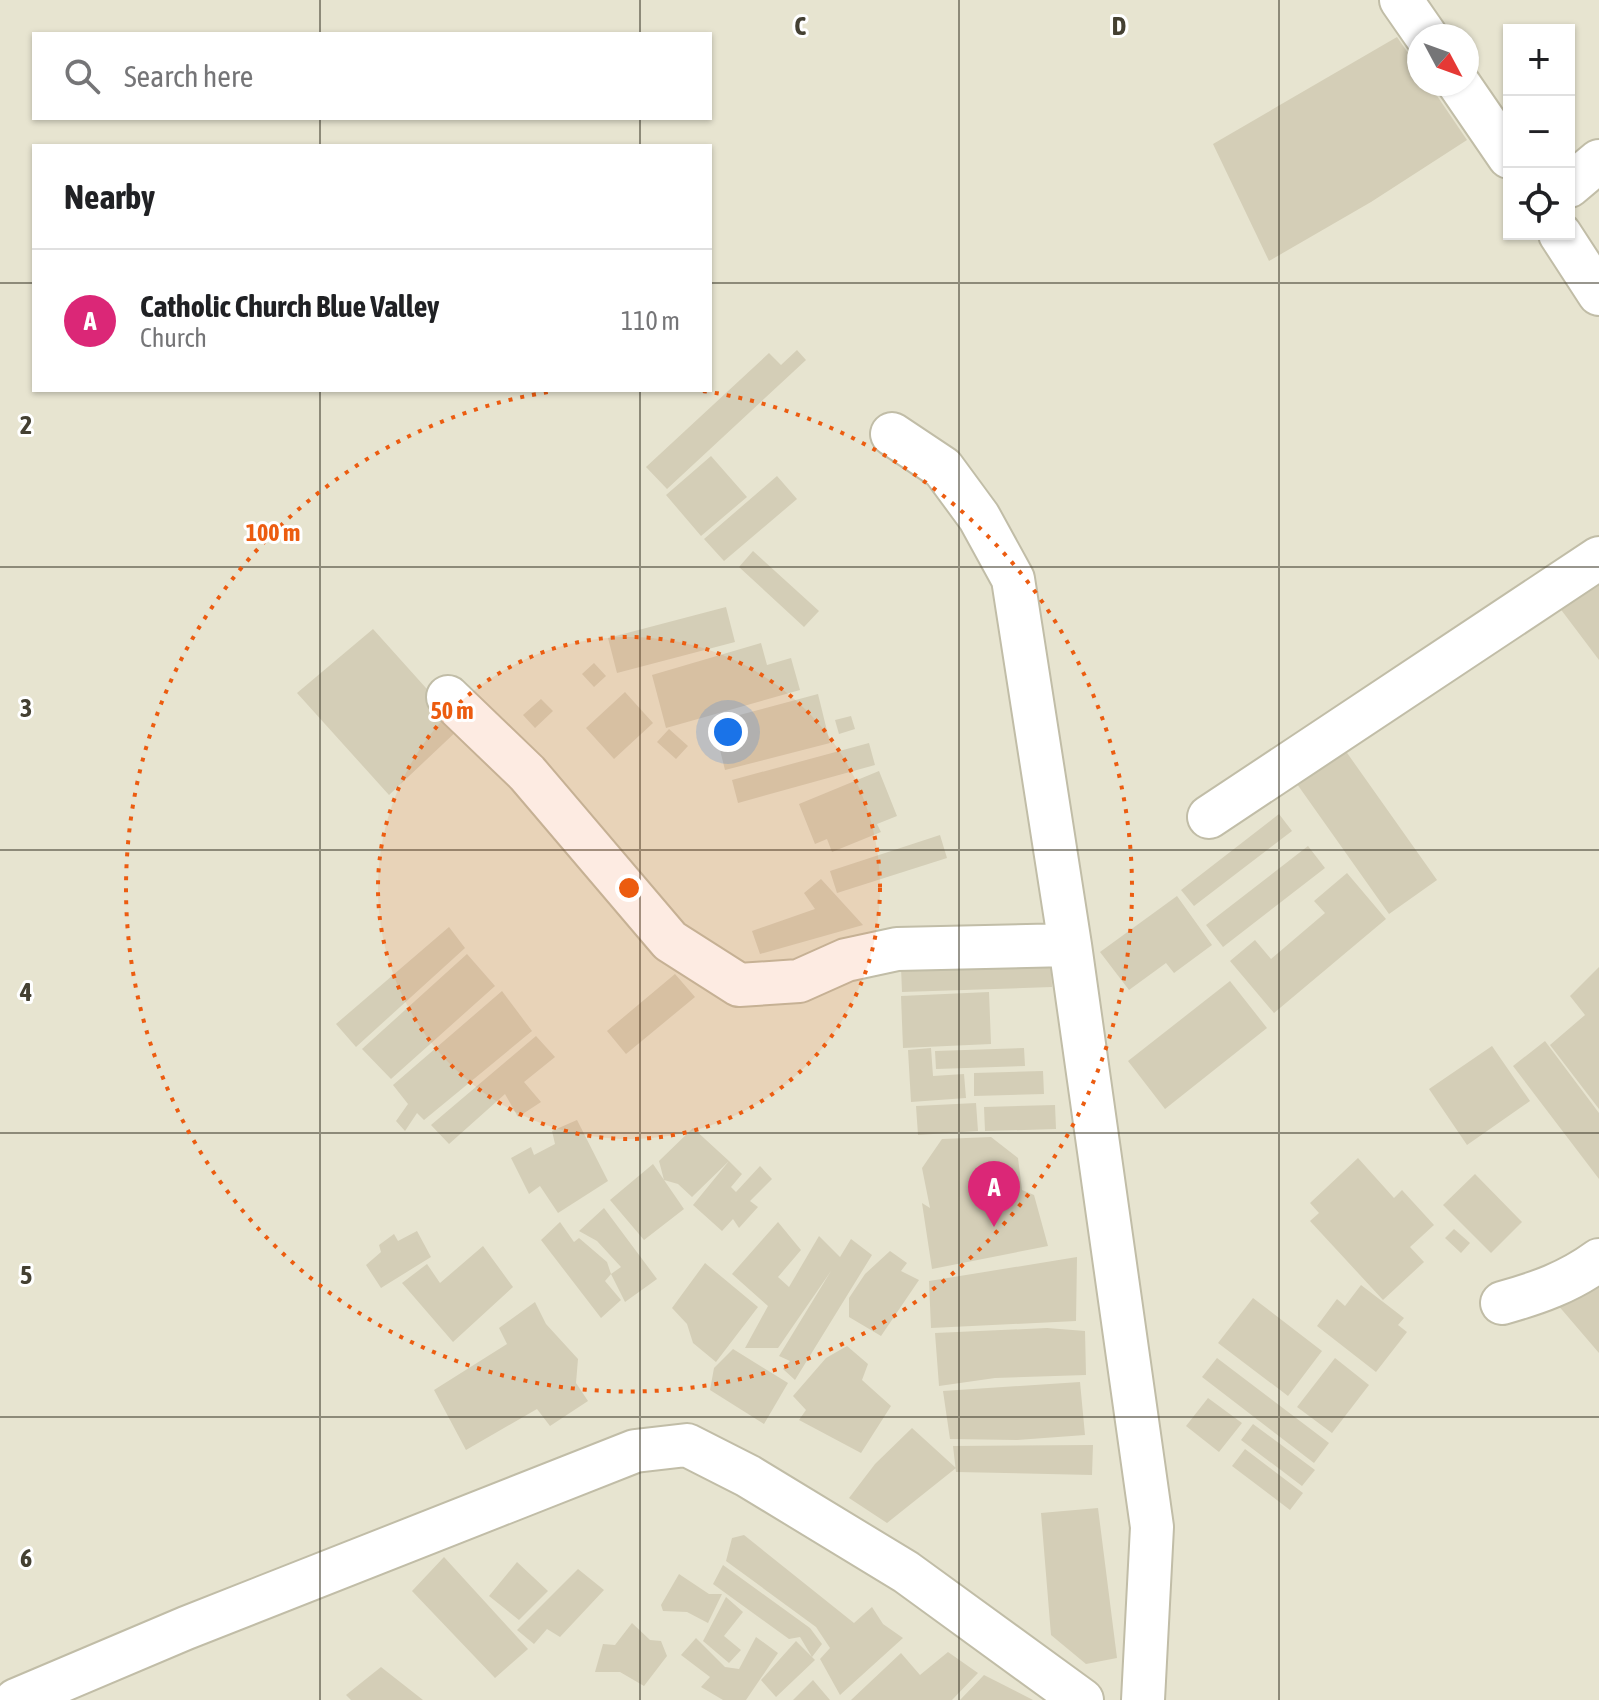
<!DOCTYPE html>
<meta charset="utf-8">
<style>
:root{--surface:#fff;--page:#f6f6f6;--text:#202124;--muted:#757577;--line:#e0e0e0;--accent:#db2777}
body{margin:0;font-family:"Asap Condensed",sans-serif;background:var(--page);color:var(--text)}
.controls{position:absolute;right:24px;top:24px;display:grid;overflow:hidden;border-radius:0px;box-shadow:0 2px 6px #0004}
.controls button{width:72px;height:72px;display:grid;place-items:center;padding:0;border:0;border-bottom:2px solid var(--line);background:var(--surface);color:var(--text);font:40px sans-serif}
.compass{position:absolute;left:1407px;top:24px;width:72px;height:72px;border-radius:50%;background:var(--surface);box-shadow:0 2px 6px #0004;rotate:131deg}
.you{position:absolute;left:728px;top:732px;width:28px;height:28px;margin:-20px;border:6px solid #fff;border-radius:50%;background:#1a73e8;box-shadow:0 0 0 12px #1a73e833}
.badge{display:grid;place-items:center;width:52px;height:52px;border-radius:50%;background:var(--accent);color:#fff;font-size:26px;font-weight:700}
.pin{position:absolute;translate:-50% -66px;filter:drop-shadow(0 2px 4px #0008)}
.pin::after{content:'';position:absolute;top:42px;width:28px;height:24px;background:inherit;clip-path:polygon(0 0,100% 0,50% 100%)}
.list{margin:0;padding:0;list-style:none}
h2{display:flex;justify-content:space-between;align-items:center;height:104px;margin:0;padding:0 32px;font-size:34px}
h2 small{font-size:26px;font-weight:400;color:var(--muted)}
.list li{display:grid;grid-template-columns:52px 1fr auto;gap:24px;align-items:center;box-sizing:border-box;height:144px;padding:0 32px;border-top:2px solid var(--line)}
.list b{display:block;font-size:30px;white-space:nowrap}
.list p{margin:0;font-size:26px;white-space:nowrap;color:var(--muted)}
.list em{font-size:26px;font-style:normal;color:var(--muted)}
.icon{flex:none;width:44px;height:44px;fill:none;stroke:currentColor;stroke-width:2;stroke-linecap:round;stroke-linejoin:round}
.map{position:relative;flex:none;width:1599px;height:1700px;overflow:hidden}
.search{position:absolute;background:var(--surface);box-shadow:0 2px 6px #0004;left:32px;top:32px;width:680px;height:88px;display:flex;align-items:center;gap:20px;box-sizing:border-box;padding:0 28px;border-radius:0px;color:var(--muted);font-size:30px}
.panel{position:absolute;background:var(--surface);box-shadow:0 2px 6px #0004;left:32px;top:144px;width:680px;height:248px;border-radius:0px}
.map>svg:first-child{display:block}
.residential{fill:#e7e4d0;fill-rule:evenodd}
.building{fill:#d4ceb7}
.lines{fill:none;stroke-linecap:round;stroke-linejoin:round}
.minor-casing{stroke:#c1bda7;stroke-width:46}
.minor{stroke:#fff;stroke-width:42}
.grid{fill:none;stroke:#444032;stroke-width:2;stroke-opacity:0.55}
.ring{fill:none;stroke:#ec5c10;stroke-width:4;stroke-dasharray:4 8}
.grid-label{font-size:26px;text-anchor:middle;font-weight:bold;fill:#444032;stroke:#fff;stroke-width:6;stroke-linejoin:round;paint-order:stroke}
.centre{fill:#ec5c10;stroke:#fff;stroke-width:4}
.ring-label{font-size:24px;text-anchor:middle;font-weight:bold;fill:#ec5c10;stroke:#fff;stroke-width:6;stroke-linejoin:round;paint-order:stroke}
</style>
<div class="map">
<svg width="1599" height="1700" viewBox="0 0 1599 1700">
<rect width="100%" height="100%" fill="#f2f0e2"/>
<path class="residential" d="M0,0H1599V1700H0ZM1509,30H1569V234H1509ZM34,34H710V118H34ZM1419,36H1467V84H1419ZM34,146H710V390H34Z"/>
<path class="building" d="M1397,37L1419,69V84H1429L1467,140L1371,202L1269,261L1213,144Z
M797,350L806,360L667,489L646,467L769,353L781,365Z
M711,456L747,497L701,536L666,495Z
M777,476L797,499L724,561L704,539Z
M753,551L819,611L804,627L739,567Z
M1599,576V660L1559,607Z
M726,607L735,642L617,673L608,638Z
M373,629L461,727L389,795L297,693Z
M761,643L767,665L791,658L800,690L666,728L652,675Z
M594,663L606,676L594,687L582,674Z
M625,692L653,723L614,759L586,728Z
M818,694L830,743L725,770L713,722Z
M541,699L553,711L535,728L523,715Z
M851,716L855,729L839,734L835,720Z
M669,729L688,746L676,759L657,742Z
M869,743L875,765L738,803L732,780Z
M1345,750L1437,880L1389,914L1297,784Z
M879,771L897,816L877,824L881,832L832,852L827,839L815,844L799,804Z
M1279,814L1292,831L1194,906L1181,890Z
M940,835L947,858L837,893L830,871Z
M1308,846L1325,868L1223,947L1206,925Z
M1347,873L1386,919L1274,1013L1230,961L1255,940L1271,959L1325,913L1314,901Z
M821,879L863,925L760,954L752,931L815,909L804,893Z
M1177,896L1212,945L1174,973L1166,963L1129,990L1100,952Z
M449,927L465,948L356,1047L336,1024Z
M467,954L495,986L391,1079L362,1049Z
M1051,963L1052,987L902,992L901,967Z
M1599,967V1109L1550,1045L1585,1015L1570,996Z
M675,974L695,997L626,1054L607,1031Z
M1230,981L1267,1028L1165,1109L1128,1061Z
M502,991L532,1031L424,1120L417,1113L405,1131L396,1121L408,1104L393,1085Z
M989,992L991,1044L903,1048L901,996Z
M536,1036L555,1057L524,1082L541,1102L518,1117L505,1094L449,1144L431,1125Z
M1545,1041L1599,1113V1179L1513,1066Z
M1492,1046L1530,1101L1467,1145L1429,1089Z
M931,1048L933,1076L964,1074L966,1098L911,1102L908,1050Z
M1024,1048L1025,1066L936,1069L935,1051Z
M1043,1071L1044,1094L974,1096V1073Z
M976,1103L978,1131L918,1135L916,1106Z
M1055,1105L1056,1129L985,1131L984,1107Z
M577,1120L608,1181L558,1213L540,1186L529,1194L511,1158L531,1147L534,1155L555,1144L552,1131Z
M693,1128L729,1161L692,1197L678,1184L664,1180L659,1161Z
M991,1137L1018,1158L1022,1190L1034,1195L1048,1246L932,1269L922,1203L930,1208L922,1168L942,1139Z
M1358,1158L1394,1198L1402,1190L1434,1225L1410,1247L1424,1262L1383,1300L1310,1221L1319,1213L1310,1203Z
M729,1161L742,1174L731,1187L736,1192L760,1166L772,1179L750,1201L758,1207L739,1228L733,1219L722,1231L693,1205Z
M653,1164L684,1209L644,1240L610,1200Z
M1475,1174L1522,1222L1491,1253L1443,1205Z
M604,1208L657,1279L625,1302L611,1274L621,1267L597,1241L579,1231Z
M560,1222L574,1242L579,1238L607,1262L611,1274L605,1281L621,1300L601,1318L541,1240Z
M778,1222L801,1250L778,1277L789,1287L819,1236L840,1257L851,1239L872,1255L795,1380L783,1369L790,1361L779,1356L831,1271L778,1348H745L768,1306L732,1274Z
M1454,1229L1470,1243L1461,1253L1445,1238Z
M417,1231L431,1257L381,1288L366,1265L381,1252L379,1245L394,1234L398,1241Z
M483,1246L513,1287L453,1342L402,1283L427,1264L440,1283Z
M890,1251L907,1263L901,1271L919,1280L881,1336L849,1317V1298L865,1274Z
M1077,1257L1076,1321L931,1328L929,1281Z
M705,1263L758,1307L716,1362L693,1343L687,1324L672,1308Z
M1599,1268V1353L1551,1297Z
M1361,1285L1404,1318L1398,1325L1407,1332L1376,1372L1317,1326L1337,1299L1345,1306Z
M1253,1298L1322,1351L1288,1396L1218,1343Z
M535,1302L546,1324L578,1359L576,1383L588,1401L550,1426L537,1409L466,1450L434,1390L507,1344L499,1328Z
M1047,1328L1085,1331L1086,1375L995,1378L939,1386L935,1333Z
M847,1346L868,1364L862,1380L891,1406L861,1453L799,1420L806,1410L793,1396L826,1358Z
M733,1349L788,1383L764,1424L710,1390L714,1368Z
M1217,1358L1329,1443L1314,1463L1202,1377Z
M1335,1358L1369,1385L1332,1433L1297,1407Z
M1080,1382L1085,1435L1017,1440L950,1439L943,1391Z
M1208,1398L1242,1423L1219,1452L1186,1426Z
M1253,1424L1315,1470L1302,1486L1241,1440Z
M912,1428L956,1468L887,1523L849,1498L875,1464Z
M1093,1445L1092,1475L956,1472L953,1446Z
M1245,1449L1303,1493L1290,1510L1232,1466Z
M1098,1508L1117,1658L1086,1664L1051,1635L1041,1513Z
M744,1535L854,1623L872,1607L883,1624L903,1638L840,1695L820,1659L830,1648L816,1627L726,1561L732,1538Z
M444,1557L528,1649L495,1678L412,1591Z
M517,1562L548,1591L519,1620L489,1596Z
M723,1565L810,1628L822,1644L812,1657L800,1637L789,1639L713,1584Z
M578,1569L604,1590L560,1637L547,1629L534,1644L517,1630Z
M679,1574L709,1594H722L708,1623L687,1612L663,1611L661,1605Z
M726,1597L743,1612L724,1636L741,1650L729,1663L703,1641Z
M632,1623L650,1640L661,1641L667,1656L644,1686L620,1672H595L603,1644L615,1645Z
M756,1637L778,1653L746,1700H723L701,1687L710,1677L681,1655L696,1638L725,1667L739,1669Z
M796,1641L815,1660L776,1697L761,1680Z
M948,1652L978,1673L952,1700H851L901,1653L920,1675Z
M381,1667L423,1700H351L346,1695Z
M984,1675L1033,1700H960Z
M813,1680L830,1700H793Z"/>
<g class="lines">
<defs>
<path id="minor" d="M1401,0L1426,36
M1459,84L1509,157
M1569,186L1599,161
M1560,234L1599,294
M892,434L943,468L979,517L1013,579L1070,945
M448,697L527,773L670,941L739,985L799,981L846,960L897,949L1070,945L1152,1527L1143,1700
M1209,817L1599,558
M1502,1303C1538,1293 1569,1282 1599,1260
M16,1700L186,1628L635,1451L687,1445L748,1476L906,1572L1082,1700"/>
</defs>
<use href="#minor" class="minor-casing"/>
<use href="#minor" class="minor"/>
</g>
<path class="grid" d="M320,0V34M640,0V34M959,0V1700M1279,0V1700M320,118V146M640,118V146M0,283H34M710,283H1599M320,390V1700M640,390V1700M0,567H1599M0,850H1599M0,1133H1599M0,1417H1599"/>
<circle cx="629" cy="888" r="251" fill="#ec5c10" fill-opacity=".12"/>
<g class="ring">
<circle cx="629" cy="888" r="251"/>
<path d="M703 391A503 503 0 1 1 555 391"/>
</g>
<g class="grid-label">
<text x="800" y="35">C</text>
<text x="1119" y="35">D</text>
<text x="26" y="434">2</text>
<text x="26" y="717">3</text>
<text x="26" y="1001">4</text>
<text x="26" y="1284">5</text>
<text x="26" y="1567">6</text>
</g>
<circle cx="629" cy="888" r="12" class="centre"/>
<g class="ring-label">
<text x="273" y="541">100 m</text>
<text x="452" y="719">50 m</text>
</g>
</svg>
<div class="controls">
<button>+</button>
<button>−</button>
<button><svg class="icon" aria-label="locate" viewBox="0 0 24 24"><circle cx="12" cy="12" r="6"/><path d="M12 2v4M12 18v4M2 12h4M18 12h4"/></svg></button>
</div>
<svg class="compass" viewBox="-18 -18 36 36"><path d="M0-13l5 13h-10z" fill="#e53935"/><path d="M0 13l5-13h-10z" fill="#757577"/></svg>
<div class="you"></div>
<div class="pin badge" style="left:994px;top:1227px">A</div>
<div class="search"><svg class="icon" aria-label="search" viewBox="0 0 24 24"><circle cx="10" cy="10" r="6"/><path d="M15 15l6 6"/></svg>Search here</div>
<section class="panel">
<h2>Nearby<small></small></h2>
<ul class="list">
<li><span class="badge">A</span><div><b>Catholic Church Blue Valley</b><p>Church</p></div><em>110 m</em></li>
</ul>
</section>
</div>
